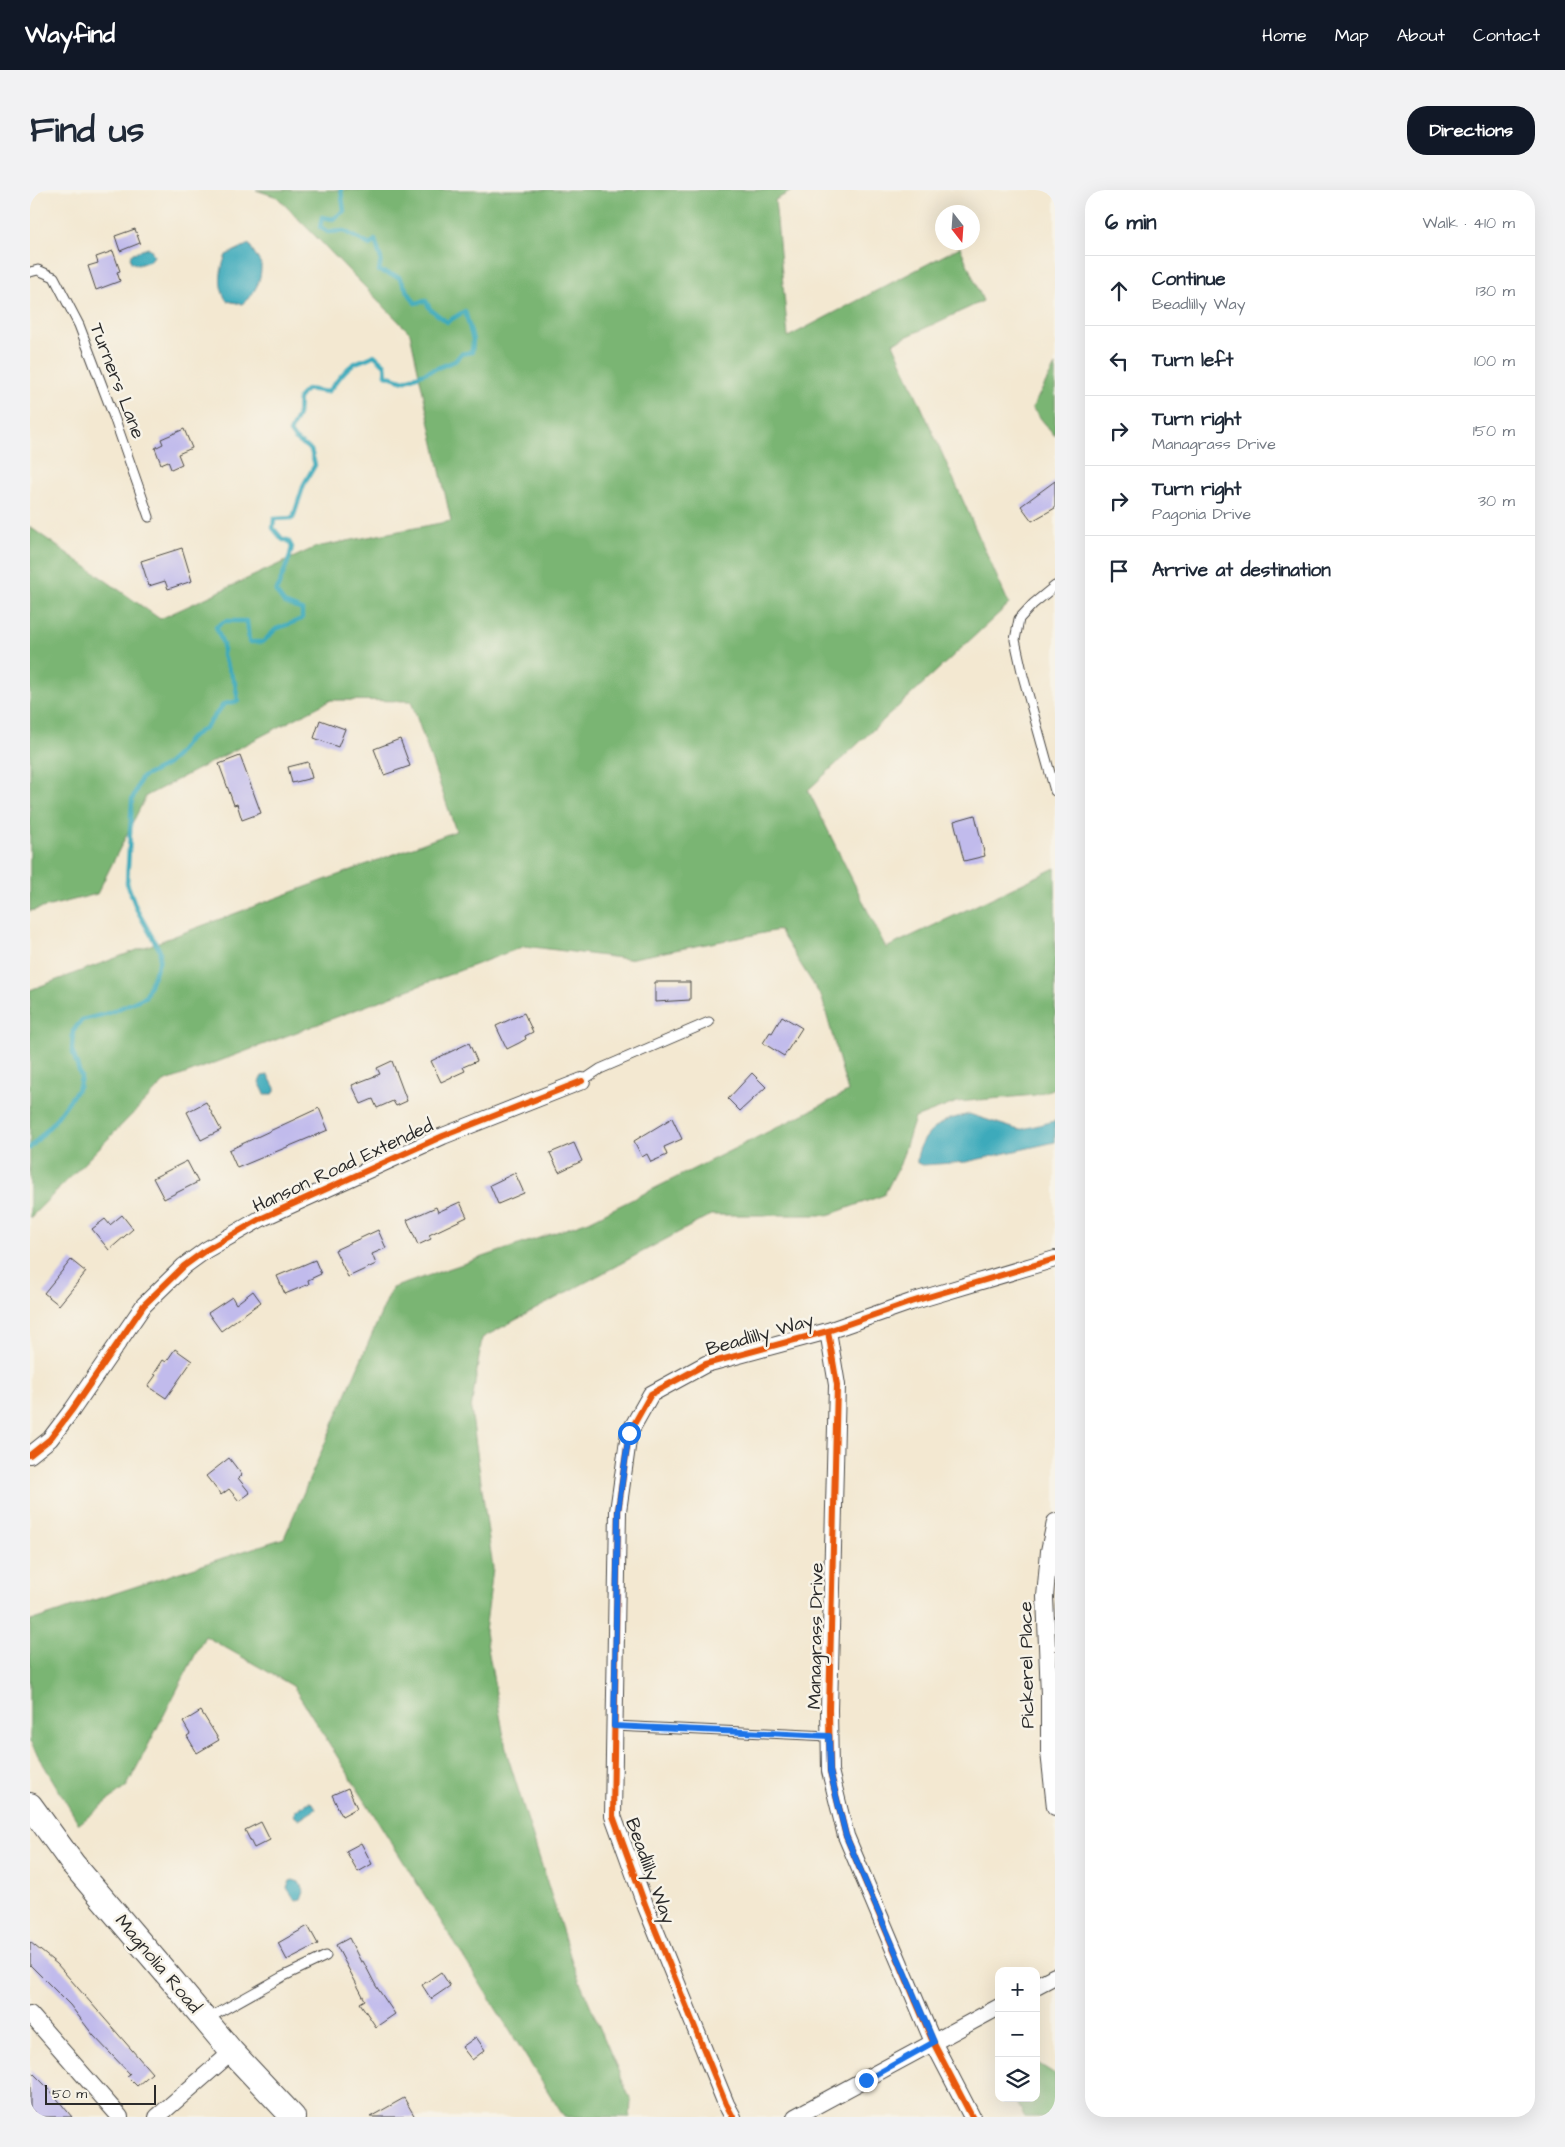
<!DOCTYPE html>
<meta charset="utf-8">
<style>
:root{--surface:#fff;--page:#f2f2f3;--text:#1f2937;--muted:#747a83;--line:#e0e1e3;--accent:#111827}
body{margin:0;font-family:"Architects Daughter",sans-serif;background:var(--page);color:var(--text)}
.controls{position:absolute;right:15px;bottom:15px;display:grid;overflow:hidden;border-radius:10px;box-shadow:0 5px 20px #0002}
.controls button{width:45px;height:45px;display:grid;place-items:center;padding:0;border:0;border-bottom:1px solid var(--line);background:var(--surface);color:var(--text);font:25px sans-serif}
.compass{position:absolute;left:905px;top:15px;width:45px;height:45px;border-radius:50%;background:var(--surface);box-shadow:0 5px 20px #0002;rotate:163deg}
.scale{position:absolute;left:15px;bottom:12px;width:111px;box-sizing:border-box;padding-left:5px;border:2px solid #2b2b2b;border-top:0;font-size:14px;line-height:18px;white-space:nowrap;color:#2b2b2b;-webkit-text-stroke:4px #f7f3e8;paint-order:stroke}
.stop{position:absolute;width:15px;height:15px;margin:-11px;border:4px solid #1a73e8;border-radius:50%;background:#fff}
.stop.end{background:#1a73e8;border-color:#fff;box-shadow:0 1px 5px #0008}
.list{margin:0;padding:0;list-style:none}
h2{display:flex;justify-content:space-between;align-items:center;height:65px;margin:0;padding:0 20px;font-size:21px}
h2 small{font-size:16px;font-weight:400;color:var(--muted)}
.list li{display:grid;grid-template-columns:32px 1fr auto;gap:15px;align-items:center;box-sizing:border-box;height:70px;padding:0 20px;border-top:1px solid var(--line)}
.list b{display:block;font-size:19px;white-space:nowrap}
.list p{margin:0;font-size:16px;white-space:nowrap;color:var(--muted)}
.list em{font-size:16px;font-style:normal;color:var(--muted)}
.icon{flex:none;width:28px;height:28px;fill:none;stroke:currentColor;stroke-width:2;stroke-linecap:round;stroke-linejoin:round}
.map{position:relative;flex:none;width:1025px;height:1927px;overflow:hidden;border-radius:20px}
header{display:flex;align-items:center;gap:30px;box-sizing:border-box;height:70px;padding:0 25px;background:var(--accent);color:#fff}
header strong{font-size:24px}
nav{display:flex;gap:28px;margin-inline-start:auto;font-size:18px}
.intro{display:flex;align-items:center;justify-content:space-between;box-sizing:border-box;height:120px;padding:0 30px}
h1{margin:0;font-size:35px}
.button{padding:12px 22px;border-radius:20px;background:var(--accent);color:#fff;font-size:18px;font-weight:700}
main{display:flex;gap:30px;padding:0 30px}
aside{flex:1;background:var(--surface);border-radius:20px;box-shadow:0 5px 20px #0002}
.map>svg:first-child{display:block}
.forest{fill:#7ab573;stroke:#52704f}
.water{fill:#3caabb;stroke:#346a73}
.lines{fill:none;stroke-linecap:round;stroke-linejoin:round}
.stream{stroke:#3caabb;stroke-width:4.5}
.building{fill:#c1bbec}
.service-casing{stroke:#494744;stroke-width:11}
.minor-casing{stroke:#494744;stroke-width:18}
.secondary-casing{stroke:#494744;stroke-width:26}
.service{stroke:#fff;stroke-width:9}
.minor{stroke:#fff;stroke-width:16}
.secondary{stroke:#fff;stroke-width:24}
.cycleway-casing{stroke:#f7f3e8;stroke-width:9}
.cycleway{stroke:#e8590c;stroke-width:6}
.route{stroke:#1a73e8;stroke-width:6}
.labels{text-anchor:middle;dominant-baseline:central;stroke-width:5;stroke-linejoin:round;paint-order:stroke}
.street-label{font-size:19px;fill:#2b2b2b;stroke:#f7f3e8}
</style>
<header>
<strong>Wayfind</strong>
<nav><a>Home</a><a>Map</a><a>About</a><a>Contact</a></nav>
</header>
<div class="intro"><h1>Find us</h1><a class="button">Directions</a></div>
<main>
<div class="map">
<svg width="1025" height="1927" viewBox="0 0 1025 1927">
<rect width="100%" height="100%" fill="#f7f3e8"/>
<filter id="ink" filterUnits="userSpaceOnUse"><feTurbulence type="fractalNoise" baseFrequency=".02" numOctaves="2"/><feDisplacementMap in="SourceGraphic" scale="10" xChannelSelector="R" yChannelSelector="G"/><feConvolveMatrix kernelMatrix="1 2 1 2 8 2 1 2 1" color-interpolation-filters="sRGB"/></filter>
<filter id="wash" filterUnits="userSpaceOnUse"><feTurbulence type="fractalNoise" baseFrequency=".0096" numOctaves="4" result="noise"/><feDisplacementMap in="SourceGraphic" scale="20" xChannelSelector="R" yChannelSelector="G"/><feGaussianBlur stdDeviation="1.12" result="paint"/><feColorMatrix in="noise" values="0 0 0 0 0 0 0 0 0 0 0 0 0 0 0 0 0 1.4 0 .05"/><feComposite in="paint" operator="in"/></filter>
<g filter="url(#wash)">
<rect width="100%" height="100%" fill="#f3e8d1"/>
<path class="forest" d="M226,0H764L745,10L758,147L930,57L953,111L863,153L979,414L778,600L856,758L1025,678V898L1005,905L927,912L885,928L870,974L854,1005L798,1025H681L452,1148L441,1219L463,1378L455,1442L477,1564L543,1775L601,1911L600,1927H534L263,1496L175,1446L97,1596L49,1634L0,1552V1431L254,1348L362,1098L559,1031L818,902L792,808L749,740L598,769L495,756L134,892L0,1028V800L426,641L381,511L301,510L116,606L67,704L0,721V337L130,429L286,357L421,331L380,143L247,7Z
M1025,176V246L1002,218Z
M1006,1872L1025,1884V1927H995L984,1908H1006Z"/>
<path class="water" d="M219,54L231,74C232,90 225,104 212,114L197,111C187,97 190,80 196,65Z
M118,58L121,59L124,66L120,71L108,75L101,72L100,67L103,63Z
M238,885L245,898V902L242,904H235L229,892L232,886Z
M939,924L989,940L1025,931V952L936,972L893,975L887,973C886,956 900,939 915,931C922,928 932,926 939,924Z
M279,1612L283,1613L286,1619L269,1630L263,1625L266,1620Z
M263,1690L269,1692L274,1702L271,1710L266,1711L257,1698L260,1691Z"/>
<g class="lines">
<path class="stream" d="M0,958L23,933L49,897L51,887L42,860L43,841L52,830L79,823L115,807L129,773L130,761L107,720L97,693L102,610L111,588L135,576L147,565L160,548L176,537L194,514L208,511L205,493L193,466V454L186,437L195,431H217L219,452H233L246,439L272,429V420L254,413L246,402L259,369L262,357L258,350H253L243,338L244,329L263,328L274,294L285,275L281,260L265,249L260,242L268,225L269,207L277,199L297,202C306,194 312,182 322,175C329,170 337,170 344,165L355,175L356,185L374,191L425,171L431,164L442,162L443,150L435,121L417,132L400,119L396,111L385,113L369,87L349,81L351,69L345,50L340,55L314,41L298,42L290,37L292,27L303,29L314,21L311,0"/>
</g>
<g id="blocks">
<path class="building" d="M105,39L110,53L90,61L85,46Z
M83,61L90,81L87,82L90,91L66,100L58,76L68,73L66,67Z
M154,239L162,258L148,264L152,274L141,279L138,271L131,274L125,258L133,254L131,249Z
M1025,291V318L1002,331L991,316Z
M152,358L162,391L138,399L135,391L119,396L111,371Z
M290,530L315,539L308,557L284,548Z
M370,549L380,576L354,585L344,559Z
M210,566L231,623L212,630L207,614L204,615L189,574Z
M278,572L282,588L262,593L258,577Z
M945,625L955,666L934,671L924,631Z
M625,792H660V810L625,812Z
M494,823L503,842L495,846L496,849L489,853L477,859L466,836Z
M752,826L772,838L754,866L733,853L740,842L742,843Z
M439,853L447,871L433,877L435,881L411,892L401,871Z
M362,871L377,911L366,916L363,911L347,918L343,909L331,914L322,895L350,884L347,878Z
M722,883L736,897L710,921L698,909Z
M176,912L191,940L171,950L157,922Z
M289,918L298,940L207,978L199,960Z
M642,928L652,949L634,957L637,965L621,972L617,964L612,967L604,951Z
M544,953L552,971L529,982L520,963Z
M157,971L168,992L134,1009L123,988Z
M485,983L494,1003L468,1014L460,995Z
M430,1012L437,1027L399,1045L401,1049L388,1055L377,1030L406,1017L408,1022Z
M92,1025L103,1039L79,1060L62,1039L75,1029L80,1035Z
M348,1040L356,1058L342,1064L346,1074L318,1087L305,1060Z
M41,1070L56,1082L29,1115L14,1103Z
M285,1070L291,1084L278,1090L279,1094L255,1104L247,1086Z
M223,1101L231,1112L191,1141L178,1123L202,1107L206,1114Z
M145,1159L162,1171L136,1208L118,1196L126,1185L124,1184L133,1170L136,1172Z
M199,1268L212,1285L208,1288L220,1303L209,1311L199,1299L191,1305L176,1286Z
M171,1521L189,1550L167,1563L157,1546L160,1544L153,1532Z
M318,1598L327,1618L312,1626L302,1605Z
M231,1632L240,1650L224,1658L215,1640Z
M331,1653L342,1674L328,1682L316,1661Z
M278,1736L288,1754L257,1770L248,1753Z
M319,1748L331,1772L333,1771L346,1796L365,1824L346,1837L330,1813L335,1810L306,1755Z
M0,1752L27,1774L122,1883L107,1896L97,1886L100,1884L63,1845L40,1815L0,1775Z
M411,1782L420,1796L401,1809L392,1795Z
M446,1847L455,1860L442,1870L432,1857Z
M0,1880L19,1899L42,1927H8L0,1918Z
M374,1908L385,1927H340Z"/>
</g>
</g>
<g filter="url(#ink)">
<use href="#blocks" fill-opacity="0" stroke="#494744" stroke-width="1"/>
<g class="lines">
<defs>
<path id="service" d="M0,82L8,80L24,87L49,135L84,227L119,327
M1025,396L1003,414L989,429L985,450L993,486L1025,601
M552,891L570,879L679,832
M584,1536L799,1546
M177,1829L252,1787L296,1766"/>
<path id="minor" d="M798,1141L807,1195L799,1520L800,1581L816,1646L903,1852L942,1927
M0,1265L20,1249L42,1220L114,1115L154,1076L176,1060L230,1029L413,946L552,891
M1025,1332L1019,1361L1015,1407L1019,1505V1562L1025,1617
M1006,1796L1025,1786
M0,1824L90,1927
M127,1927L202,1862
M703,1927L696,1914L616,1717L583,1626L588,1321L599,1243L621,1204L676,1174L798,1141L881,1112L1025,1069
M765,1927L969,1817"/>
<path id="secondary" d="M0,1615L43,1674L142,1790L202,1862L263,1927"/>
</defs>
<use href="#service" class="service-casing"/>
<use href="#minor" class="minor-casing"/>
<use href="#secondary" class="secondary-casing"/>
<use href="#service" class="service"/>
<use href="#minor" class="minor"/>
<use href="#secondary" class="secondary"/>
<defs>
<path id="cycleway" d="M798,1141L807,1195L799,1520L800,1581L816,1646L903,1852L942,1927
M0,1265L20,1249L42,1220L114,1115L154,1076L176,1060L230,1029L413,946L552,891
M703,1927L696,1914L616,1717L583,1626L588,1321L599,1243L621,1204L676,1174L798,1141L881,1112L1025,1069"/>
</defs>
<use href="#cycleway" class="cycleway-casing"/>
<use href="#cycleway" class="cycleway"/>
</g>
</g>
<g class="lines" filter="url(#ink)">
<path class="route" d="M599,1243L588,1321L584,1536L799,1546L800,1581L816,1646L904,1852L836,1890"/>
</g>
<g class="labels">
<g class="street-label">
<text transform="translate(87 191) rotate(69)">Turners Lane</text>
<text transform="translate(313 976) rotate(-25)">Hanson Road Extended</text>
<text transform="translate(730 1145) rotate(-16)">Beadlilly Way</text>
<text transform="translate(786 1446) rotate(-89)">Managrass Drive</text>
<text transform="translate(997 1475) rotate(-91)">Pickerel Place</text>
<text transform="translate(620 1681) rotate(70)">Beadlilly Way</text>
<text transform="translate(128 1774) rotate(50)">Magnolia Road</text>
</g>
</g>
</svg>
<div class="controls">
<button>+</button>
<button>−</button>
<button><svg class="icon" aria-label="layers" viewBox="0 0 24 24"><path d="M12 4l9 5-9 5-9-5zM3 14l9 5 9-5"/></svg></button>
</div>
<svg class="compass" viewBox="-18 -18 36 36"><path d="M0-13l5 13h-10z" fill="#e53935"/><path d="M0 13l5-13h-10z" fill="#747a83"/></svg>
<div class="scale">50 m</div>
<div class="stop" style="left:599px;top:1243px"></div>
<div class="stop end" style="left:836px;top:1890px"></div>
</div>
<aside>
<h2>6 min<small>Walk · 410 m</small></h2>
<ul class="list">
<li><svg class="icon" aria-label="ahead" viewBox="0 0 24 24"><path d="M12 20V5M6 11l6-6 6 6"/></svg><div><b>Continue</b><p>Beadlilly Way</p></div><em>130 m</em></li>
<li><svg class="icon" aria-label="left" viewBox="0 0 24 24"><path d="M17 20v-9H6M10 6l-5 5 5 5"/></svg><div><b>Turn left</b></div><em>100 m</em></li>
<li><svg class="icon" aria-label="right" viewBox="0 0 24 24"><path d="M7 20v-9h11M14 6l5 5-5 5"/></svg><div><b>Turn right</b><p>Managrass Drive</p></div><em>150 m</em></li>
<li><svg class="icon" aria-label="right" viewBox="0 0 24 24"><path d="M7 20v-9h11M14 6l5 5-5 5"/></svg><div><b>Turn right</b><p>Pagonia Drive</p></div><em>30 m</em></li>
<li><svg class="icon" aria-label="arrive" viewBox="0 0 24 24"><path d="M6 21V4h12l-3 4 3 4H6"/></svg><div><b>Arrive at destination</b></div></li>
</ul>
</aside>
</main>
